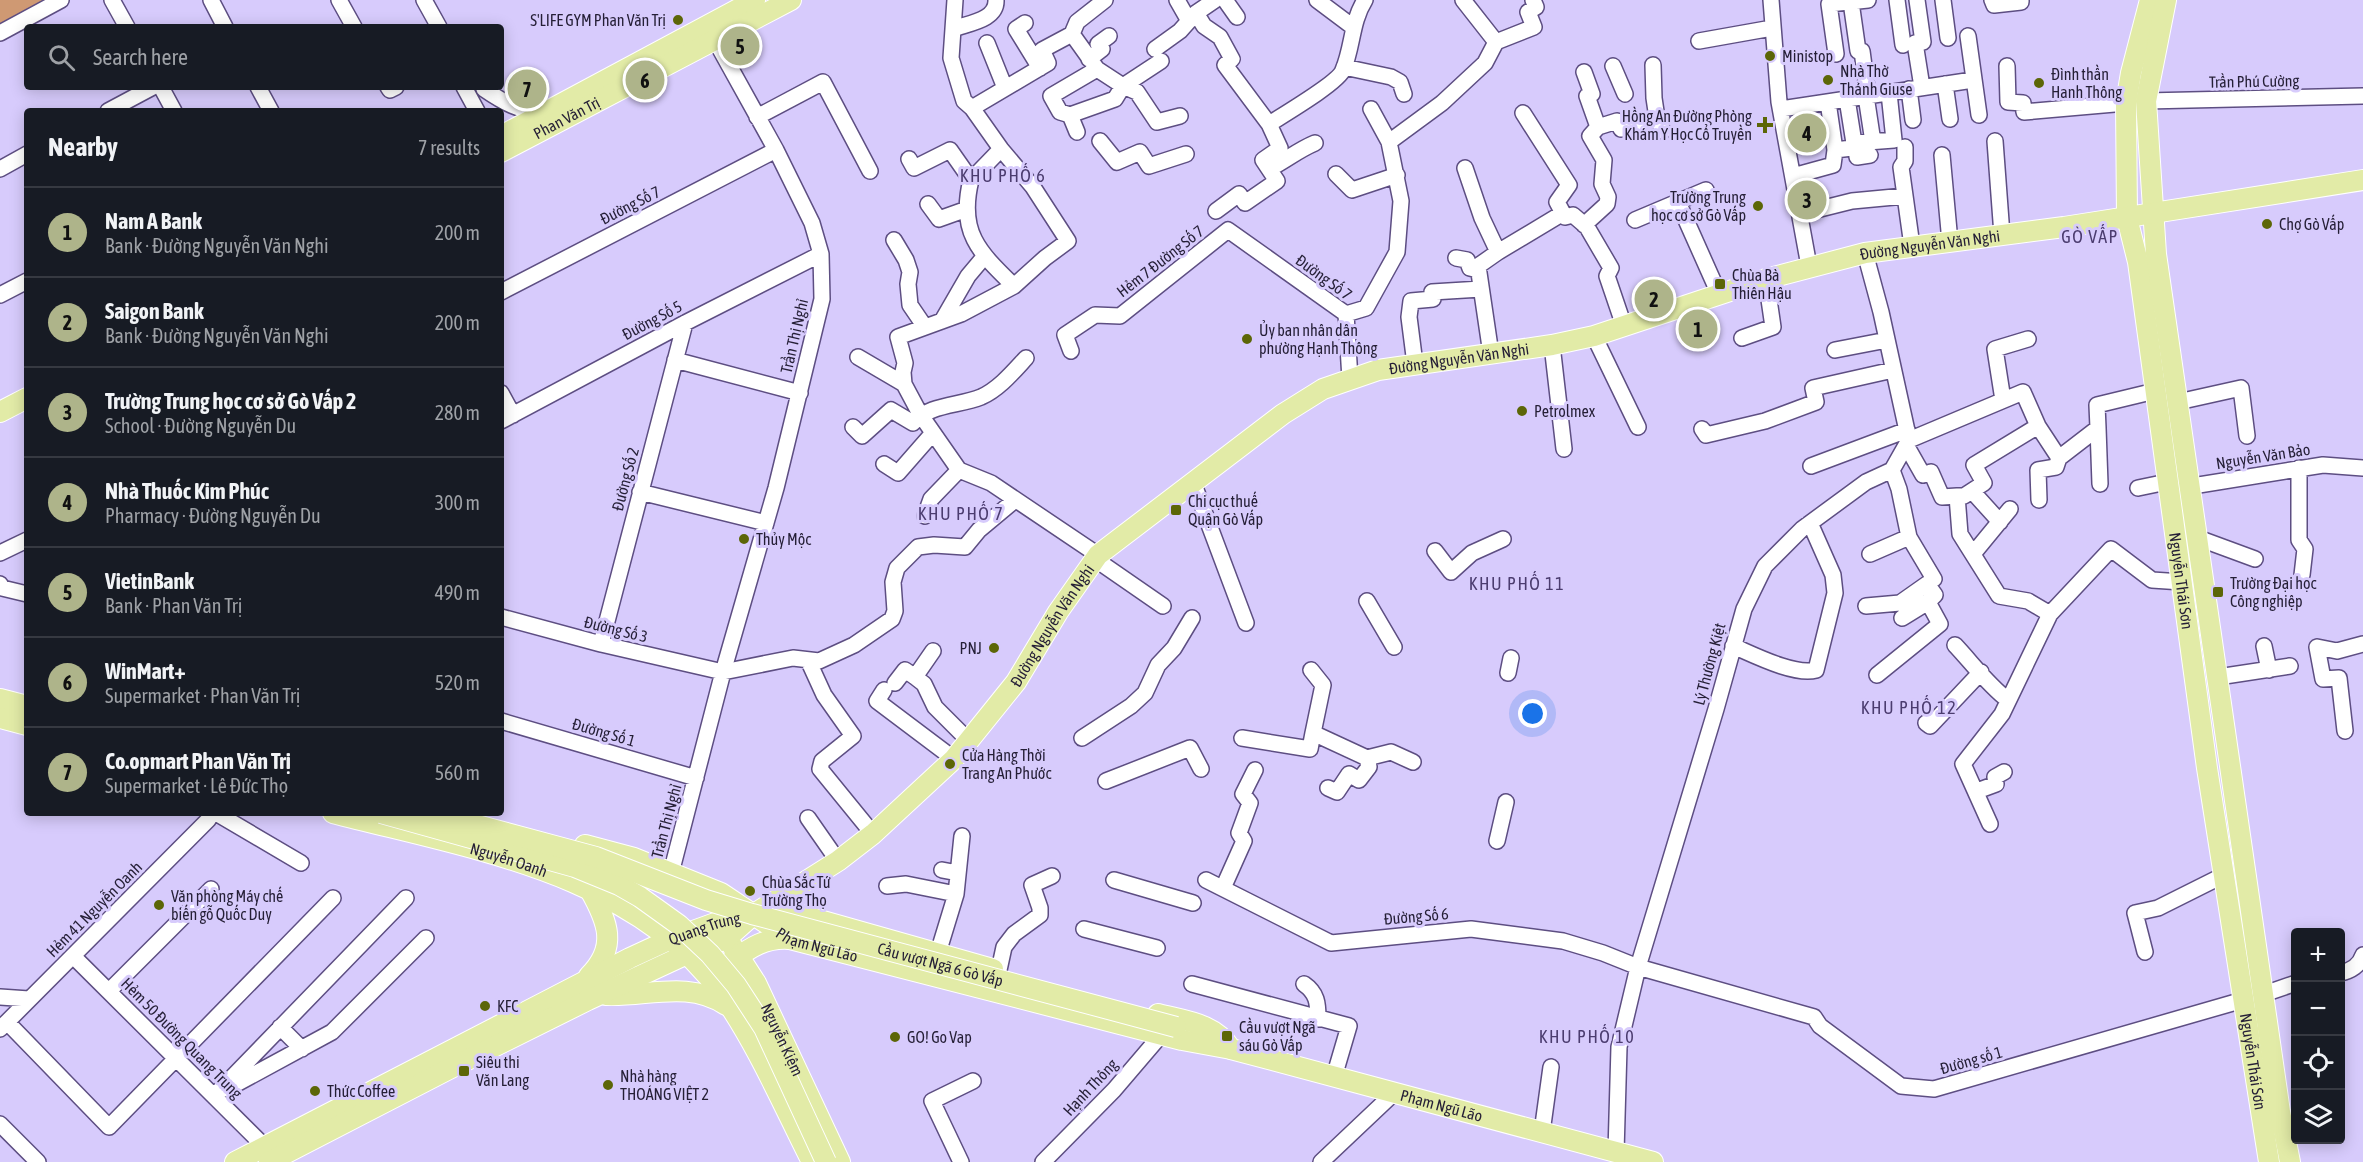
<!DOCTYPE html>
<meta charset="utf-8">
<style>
:root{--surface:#171b24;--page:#242831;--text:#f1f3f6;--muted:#9ea1a6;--line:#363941;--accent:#aeb48a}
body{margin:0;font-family:"Asap Condensed",sans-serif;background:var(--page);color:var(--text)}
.controls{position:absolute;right:18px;bottom:18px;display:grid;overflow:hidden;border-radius:6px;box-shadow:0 3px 15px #0003}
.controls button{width:54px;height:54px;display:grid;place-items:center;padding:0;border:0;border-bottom:2px solid var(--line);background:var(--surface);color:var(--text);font:30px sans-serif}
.you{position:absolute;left:1533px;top:714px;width:21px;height:21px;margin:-15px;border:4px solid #fff;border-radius:50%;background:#1a73e8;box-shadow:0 0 0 9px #1a73e833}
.badge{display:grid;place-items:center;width:39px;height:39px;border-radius:50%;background:var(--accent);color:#111;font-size:20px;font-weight:700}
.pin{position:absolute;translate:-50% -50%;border:3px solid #fff;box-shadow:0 2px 6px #0006}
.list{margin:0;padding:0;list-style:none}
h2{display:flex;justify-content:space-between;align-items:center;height:78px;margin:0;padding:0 24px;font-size:26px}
h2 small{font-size:20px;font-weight:400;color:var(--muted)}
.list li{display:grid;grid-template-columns:39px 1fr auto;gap:18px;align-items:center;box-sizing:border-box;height:90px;padding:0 24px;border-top:2px solid var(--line)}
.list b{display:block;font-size:22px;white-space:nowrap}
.list p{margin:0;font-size:20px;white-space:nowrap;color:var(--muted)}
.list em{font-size:20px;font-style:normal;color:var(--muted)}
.icon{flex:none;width:33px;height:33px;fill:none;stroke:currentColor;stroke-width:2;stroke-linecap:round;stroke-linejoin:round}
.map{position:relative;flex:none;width:2363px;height:1162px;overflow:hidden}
.search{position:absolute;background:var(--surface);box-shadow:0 3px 15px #0003;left:24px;top:24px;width:480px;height:66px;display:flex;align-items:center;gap:15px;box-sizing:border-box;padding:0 21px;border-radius:6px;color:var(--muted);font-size:22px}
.panel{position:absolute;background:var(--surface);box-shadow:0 3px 15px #0003;left:24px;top:108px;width:480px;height:708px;border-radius:6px}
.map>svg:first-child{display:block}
.green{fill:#cf9973}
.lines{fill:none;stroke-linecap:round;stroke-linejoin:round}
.minor-casing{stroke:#5d4e82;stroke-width:18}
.major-casing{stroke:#fff;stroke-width:22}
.minor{stroke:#fff;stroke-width:15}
.major{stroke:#e2eba7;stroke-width:20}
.major-bridge-casing{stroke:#fff;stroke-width:22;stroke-linecap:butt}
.major-bridge{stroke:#e2eba7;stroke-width:20}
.poi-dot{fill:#5c6607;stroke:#d7cbfc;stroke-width:2}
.labels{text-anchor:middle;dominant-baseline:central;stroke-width:6;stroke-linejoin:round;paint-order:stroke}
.poi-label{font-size:16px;fill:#251f36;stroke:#d7cbfc;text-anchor:start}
.street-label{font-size:16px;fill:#251f36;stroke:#d7cbfc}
.neighbourhood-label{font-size:18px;letter-spacing:1.5px;fill:#4b3c6f;stroke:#d7cbfc}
</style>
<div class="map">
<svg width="2363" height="1162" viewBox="0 0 2363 1162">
<rect width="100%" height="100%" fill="#d7cbfc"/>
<path class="green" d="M0,0H61L0,33Z"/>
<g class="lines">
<defs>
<path id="minor" d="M112,0L127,27
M211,0L225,27
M339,0L354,27
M424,0L439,27
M955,0L951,58L964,101L972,108L1001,149L1033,187L1068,241L1045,258L1014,286L961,314L898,337L905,363L903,372L904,384L920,414L959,470L991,483L1098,555
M1177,0L1189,21
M1225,0L1237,17
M1317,0L1353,27
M1463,0L1496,42L1534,27L1528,12L1536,7L1533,0
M1771,0L1779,102L1809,266
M1897,0L1903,45
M1917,0L1923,42
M1943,0L1948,38
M1992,0L1994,5L2021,2V0
M1851,2L1858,51
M1196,13L1204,26L1220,37L1232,59L1225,65L1269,124
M1025,23L1016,29L1040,68
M953,29C969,23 997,20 996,0
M0,33L61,0
M1072,34L1097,69L1123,86L1161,61
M1968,36L1979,115
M1699,41L1772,28
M987,43L1005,88
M1915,43L1922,87
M1155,49L1180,31L1196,13L1215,0
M1862,51L1868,96
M1836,54L1829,4L1868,0
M1089,59L1102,49L1098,44L1109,36
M1653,65L1654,98L1657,118
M1613,66L1625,94
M2007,66L2008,102L2023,103L2024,112L2126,103
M1344,67L1391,77L1400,82L1404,94
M1945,84L1950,119
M161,87L174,111
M258,87L271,111
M388,87L390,90L396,87
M464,87L477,111
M484,89C503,102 520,112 544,113
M1909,89L1913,120
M1866,96L1873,142
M1847,99L1854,143
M2146,101L2363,96
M1828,102L1835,150
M972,108L1048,63L1042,50L1072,34L1077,22L1105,0
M1371,109L1389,142
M1781,109L1973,80
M108,111L153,87
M1523,113L1569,185L1557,202L1565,217L1573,215L1587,227L1611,268L1607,276L1624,326
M1070,115L1115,99L1123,86L1137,92L1157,122L1180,116
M757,117L823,82L870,171
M1598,127L1617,121L1621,129L1657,118L1663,131
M1077,132L1070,115L1060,112L1051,96L1097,69
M1100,141L1117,162L1140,152L1149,166L1186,154
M1995,141L2002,235
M1856,143L1857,157L1870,155
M1905,147V161L1901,167L1912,246
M1942,155L1950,242
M909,159L914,168L950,150L971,180C958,232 979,252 1014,286
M1465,168L1482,218L1498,252L1478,266L1491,354
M0,169L27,154
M1269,169C1285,161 1298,150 1315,143
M1336,174L1352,190L1397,175
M1793,176L1833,165L1835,150L1852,148L1854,143L1894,140L1889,93
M971,180L1001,149
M1678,202L1719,294
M928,204L939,219L967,209
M1216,211L1239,194L1245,203L1277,181L1263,160L1280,148L1269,124C1283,115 1339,82 1343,70C1353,47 1351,22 1365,0
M1800,214L1852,201L1905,196
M1635,220L1706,190
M1584,225L1607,204L1608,197L1602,184L1604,160L1590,136L1598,127L1587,96L1592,94L1584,72
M894,240L906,260L910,272L908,284L910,305L925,327
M1498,252L1563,213
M1456,258L1467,260L1470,268L1478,270
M501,292L776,150
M0,295L27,281
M1346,314L1366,308L1397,252L1401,201L1389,142L1442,103L1485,63L1496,42
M942,321L968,276L984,257
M1594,336L1638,427
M1742,338L1773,327L1766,279
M1552,345L1564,449
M1835,350L1887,340
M1071,351L1065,335L1095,315L1120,316L1228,230L1346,314L1350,379
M858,357L904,384
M675,360L800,393
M1415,364L1409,317L1411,301L1433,299L1432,292L1481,289
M501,393L513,415
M2003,400L1995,349L2028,339
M2178,402L2241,388L2247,436
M501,421L685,323L821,254
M853,427L862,436L891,410L913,423C929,404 959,406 981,397C999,389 1013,372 1026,358
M2098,428L2100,484
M1702,429L1706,435L1765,421L1816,402L1813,388L1893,370
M1909,440L2023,392L2038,426L2059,458L2098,428L2097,405L2155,391
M1906,445L1923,475L1931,472L1942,497L1957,496L1960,534L1999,596L2028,601L2050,614
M884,464L898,473L933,433
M1811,466L1907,430
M2299,468V540L2305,549L2302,575
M1193,482L1246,623
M2138,488L2167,482
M2180,488L2323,465L2363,468
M1972,491L2000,522
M640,492L766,523
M1957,496H1964L1984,483L1974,465L2038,426
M2039,500L2038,470L2056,467L2059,458
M925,516L931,499L959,470
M2198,538L2255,559
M1435,551L1451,572L1472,553L1503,539
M0,553L27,540
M1870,554L1909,537
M1973,554L2010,509
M1095,559L1163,606
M0,584L2,588L27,594
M1367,601L1394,647
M1866,606L1900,603L1927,584
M501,617L601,644L723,672L793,658L819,661L854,645L892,619L895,611L893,582L897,568L918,547L934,545L965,547L979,530L1015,500
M1902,618L1928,602
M601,644L685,323
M1955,645C1972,663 1989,686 2008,700
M1733,646C1754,655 1795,676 1816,670L1835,593L1833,575L1810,523
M2264,646L2269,670
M933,651L915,677L924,684L935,707L969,741
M808,660L824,695L853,736L822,761L820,769L873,834
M1311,670L1323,685L1313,733L1367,758L1391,752L1413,762
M1508,673L1511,658
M1877,675L1940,624L1928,602L1935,595L1927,584L1934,579L1909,537L1899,489L1892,470
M2218,677L2290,666
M895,683L905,670L915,677
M884,690L877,701L954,759
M501,721L696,778
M1926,723L1930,726L1981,672
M2345,731L2339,678L2323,679L2317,647L2337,651L2363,644
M1082,738L1131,706L1145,693L1158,665L1174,648L1192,618
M1242,738L1310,749L1313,733
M1106,781L1190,748L1201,769
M1328,788L1337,792L1349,774L1359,780L1369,767L1367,758
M1977,791L1996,784L1995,777L2004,772
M216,813L301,863
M808,818L838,861
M1990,824L1963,764L2002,714L2050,614L2111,549L2152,580L2182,582
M1497,841L1506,802
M942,870L958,873
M671,873L723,672L776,488L822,299L821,254L812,223L776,150L710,31
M1114,880L1193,903
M1206,880L1331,943L1471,929L1563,941L1603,953L1638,967L1814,1017L1820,1026L1901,1086L1934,1089L2264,994L2296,983
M887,886L906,884L956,894
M1223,888L1244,841L1239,833L1250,803L1243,794L1255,770
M1084,929L1157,948
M2145,952L2135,913L2158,908L2224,875
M938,953L956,894L962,836
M73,956L265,1147
M999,970L1004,947L1014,934L1040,915V908L1032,885L1052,876
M2340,973C2351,971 2360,965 2363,955
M1192,984L1349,1026L1334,1077
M1304,984C1317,993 1318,1003 1318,1019
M109,991L211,889
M0,997L29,999
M7,1022L109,1127L333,898
M280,1027L302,1049
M0,1029L208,820L212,813
M227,1089L332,1032L426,938
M214,1096L406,898
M0,1124L38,1162
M1542,1132L1551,1067
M1616,1152L1619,1047L1638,967L1716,709L1744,609L1765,566L1802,529L1866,482L1892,470L1909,440L1881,312L1865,253
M961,1162L932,1101L973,1081
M1043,1162L1114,1090L1161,1035
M1321,1162L1394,1093"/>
<g id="major">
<path id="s1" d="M2150,0L2131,73L2126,103L2127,218L2138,262L2207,768L2269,1162"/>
<path d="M2166,0L2146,101L2156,254L2280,1112L2290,1162"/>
<path d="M501,136L755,0"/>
<path id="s2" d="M501,152L791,0"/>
<path d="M0,412L27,398"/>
<path d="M0,699L27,706"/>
<path d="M0,718L27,725"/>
<path id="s3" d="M333,813C467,848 635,873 721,993C757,1044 784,1107 812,1162"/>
<path id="s4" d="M585,845L634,858L721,893L790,939L1182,1040L1231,1049L1653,1162"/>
<path id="s5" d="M720,927L756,983L840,1162"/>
<path d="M730,962C750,948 765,937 790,939"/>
<path d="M589,976C618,947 608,922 590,890"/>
<path d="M606,995C647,997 688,980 726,1005"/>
<path d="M1158,1014C1185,1021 1215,1023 1231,1049"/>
<path id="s6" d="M235,1162L630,958L671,939L718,922L754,914L802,915L993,969"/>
<path id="s7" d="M269,1162L449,1069L588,1000L687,954L726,939L754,914L838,861L873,834L954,759L1016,682L1058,612L1098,555L1283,414L1323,389L1378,370L1552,345L1594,336L1766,279L1865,253L2064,227L2363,180"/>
</g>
</defs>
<use href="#minor" class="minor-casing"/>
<use href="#major" class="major-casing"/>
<use href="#minor" class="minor"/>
<use href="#major" class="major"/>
<defs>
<g id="major-bridge">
<path d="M381,813L575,867L619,885L640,897L679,925L710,954L736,985L764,1028L826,1162"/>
<path id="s8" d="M432,813L596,857L706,900L752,914L1176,1027"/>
</g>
</defs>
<use href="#major-bridge" class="major-bridge-casing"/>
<use href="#major-bridge" class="major-bridge"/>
</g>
<g class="poi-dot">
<circle cx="678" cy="20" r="6"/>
<circle cx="1770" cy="56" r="6"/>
<circle cx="1828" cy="80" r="6"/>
<circle cx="2039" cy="83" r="6"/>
<path d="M1762 116h6v6h6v6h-6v6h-6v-6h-6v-6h6z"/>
<circle cx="1758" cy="206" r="6"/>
<circle cx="2267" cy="224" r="6"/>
<rect x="1714" y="278" width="12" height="12" rx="3"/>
<circle cx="1247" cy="339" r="6"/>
<circle cx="1522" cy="411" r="6"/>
<rect x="1170" y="504" width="12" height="12" rx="3"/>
<circle cx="744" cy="539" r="6"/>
<rect x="2212" y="586" width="12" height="12" rx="3"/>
<circle cx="994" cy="648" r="6"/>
<circle cx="950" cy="764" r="6"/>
<circle cx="750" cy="891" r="6"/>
<circle cx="159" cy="905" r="6"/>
<circle cx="485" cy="1006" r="6"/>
<rect x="1221" y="1030" width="12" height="12" rx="3"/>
<circle cx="895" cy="1037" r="6"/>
<rect x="458" y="1065" width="12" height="12" rx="3"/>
<circle cx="608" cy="1085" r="6"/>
<circle cx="315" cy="1091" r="6"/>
</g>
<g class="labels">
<g class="poi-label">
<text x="666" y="20" text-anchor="end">S'LIFE GYM Phan Văn Trị</text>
<text x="1782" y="56">Ministop</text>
<text x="1840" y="71">Nhà Thờ<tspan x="1840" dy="18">Thánh Giuse</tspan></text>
<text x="2051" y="74">Đình thần<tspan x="2051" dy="18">Hanh Thông</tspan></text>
<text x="1752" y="116" text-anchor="end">Hồng An Đường Phòng<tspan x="1752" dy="18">Khám Y Học Cổ Truyền</tspan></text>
<text x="1746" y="197" text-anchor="end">Trường Trung<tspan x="1746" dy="18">học cơ sở Gò Vấp</tspan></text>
<text x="2279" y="224">Chợ Gò Vấp</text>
<text x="1732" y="275">Chùa Bà<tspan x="1732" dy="18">Thiên Hậu</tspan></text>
<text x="1259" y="330">Ủy ban nhân dân<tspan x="1259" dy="18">phường Hạnh Thông</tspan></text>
<text x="1534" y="411">Petrolmex</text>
<text x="1188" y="501">Chi cục thuế<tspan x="1188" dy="18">Quận Gò Vấp</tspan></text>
<text x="756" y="539">Thủy Mộc</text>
<text x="2230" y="583">Trường Đại học<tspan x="2230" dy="18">Công nghiệp</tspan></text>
<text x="982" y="648" text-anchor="end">PNJ</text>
<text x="962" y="755">Cửa Hàng Thời<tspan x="962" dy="18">Trang An Phước</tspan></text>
<text x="762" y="882">Chùa Sắc Tứ<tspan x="762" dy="18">Trường Thọ</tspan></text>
<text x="171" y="896">Văn phòng Máy chế<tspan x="171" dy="18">biến gỗ Quốc Duy</tspan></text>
<text x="497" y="1006">KFC</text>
<text x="1239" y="1027">Cầu vượt Ngã<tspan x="1239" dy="18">sáu Gò Vấp</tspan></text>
<text x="907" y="1037">GO! Go Vap</text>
<text x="476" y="1062">Siêu thi<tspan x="476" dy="18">Văn Lang</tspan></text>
<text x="620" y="1076">Nhà hàng<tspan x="620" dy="18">THOÁNG VIỆT 2</tspan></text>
<text x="327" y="1091">Thức Coffee</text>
</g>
<g class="street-label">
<text transform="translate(2254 81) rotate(-1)">Trần Phú Cường</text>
<text stroke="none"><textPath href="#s2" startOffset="74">Phan Văn Trị</textPath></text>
<text transform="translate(630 205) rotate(-27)">Đường Số 7</text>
<text stroke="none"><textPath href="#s7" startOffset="1956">Đường Nguyễn Văn Nghi</textPath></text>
<text transform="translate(1160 261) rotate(-38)">Hẻm 7 Đường Số 7</text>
<text transform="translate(1324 277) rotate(36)">Đường Số 7</text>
<text transform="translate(652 320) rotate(-28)">Đường Số 5</text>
<text transform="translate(794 336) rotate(-77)">Trần Thị Nghỉ</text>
<text stroke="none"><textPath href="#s7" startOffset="1470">Đường Nguyễn Văn Nghi</textPath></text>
<text transform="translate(2263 456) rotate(-9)">Nguyễn Văn Bảo</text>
<text transform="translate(625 479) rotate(-75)">Đường Số 2</text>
<text stroke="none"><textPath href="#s1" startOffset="588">Nguyễn Thái Sơn</textPath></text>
<text stroke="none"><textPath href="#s7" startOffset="966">Đường Nguyễn Văn Nghi</textPath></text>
<text transform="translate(616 629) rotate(14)">Đường Số 3</text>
<text transform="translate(1709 664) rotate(-75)">Lý Thường Kiệt</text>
<text transform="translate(604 732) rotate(16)">Đường Số 1</text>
<text transform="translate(666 821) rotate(-75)">Trần Thị Nghỉ</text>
<text stroke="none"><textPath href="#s3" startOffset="182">Nguyễn Oanh</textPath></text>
<text transform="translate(94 909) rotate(-45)">Hẻm 41 Nguyễn Oanh</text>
<text transform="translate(1416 916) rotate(-5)">Đường Số 6</text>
<text stroke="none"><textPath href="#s6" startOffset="525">Quang Trung</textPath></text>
<text stroke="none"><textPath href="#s4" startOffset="255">Phạm Ngũ Lão</textPath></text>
<text stroke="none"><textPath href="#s8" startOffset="531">Cầu vượt Ngã 6 Gò Vấp</textPath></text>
<text transform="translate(182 1038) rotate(45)">Hẻm 50 Đường Quang Trung</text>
<text stroke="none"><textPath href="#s5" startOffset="129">Nguyễn Kiệm</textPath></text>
<text transform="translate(1971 1060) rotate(-16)">Đường số 1</text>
<text stroke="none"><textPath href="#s1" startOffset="1074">Nguyễn Thái Sơn</textPath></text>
<text transform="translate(1090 1087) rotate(-47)">Hạnh Thông</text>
<text stroke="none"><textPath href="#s4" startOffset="900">Phạm Ngũ Lão</textPath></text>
</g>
<g class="neighbourhood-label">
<text x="1003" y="175">KHU PHỐ 6</text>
<text x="2090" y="236">GÒ VẤP</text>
<text x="961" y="513">KHU PHỐ 7</text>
<text x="1517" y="583">KHU PHỐ 11</text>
<text x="1909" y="707">KHU PHỐ 12</text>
<text x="1587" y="1036">KHU PHỐ 10</text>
</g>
</g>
</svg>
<div class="controls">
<button>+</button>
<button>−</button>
<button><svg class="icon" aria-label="locate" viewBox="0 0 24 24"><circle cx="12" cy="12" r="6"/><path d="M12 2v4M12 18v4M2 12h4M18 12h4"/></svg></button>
<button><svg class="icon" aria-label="layers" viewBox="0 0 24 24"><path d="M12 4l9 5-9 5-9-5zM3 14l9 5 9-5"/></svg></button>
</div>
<div class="you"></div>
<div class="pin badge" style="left:1698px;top:329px">1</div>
<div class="pin badge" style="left:1654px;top:299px">2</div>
<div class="pin badge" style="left:1807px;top:200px">3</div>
<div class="pin badge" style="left:1807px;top:133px">4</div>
<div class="pin badge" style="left:740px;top:46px">5</div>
<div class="pin badge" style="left:645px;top:80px">6</div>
<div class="pin badge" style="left:527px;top:89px">7</div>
<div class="search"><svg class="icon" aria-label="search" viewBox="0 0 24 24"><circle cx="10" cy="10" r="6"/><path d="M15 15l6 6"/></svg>Search here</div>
<section class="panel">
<h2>Nearby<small>7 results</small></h2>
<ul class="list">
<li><span class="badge">1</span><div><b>Nam A Bank</b><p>Bank · Đường Nguyễn Văn Nghi</p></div><em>200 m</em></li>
<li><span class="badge">2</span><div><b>Saigon Bank</b><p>Bank · Đường Nguyễn Văn Nghi</p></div><em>200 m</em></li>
<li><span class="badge">3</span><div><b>Trường Trung học cơ sở Gò Vấp 2</b><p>School · Đường Nguyễn Du</p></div><em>280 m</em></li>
<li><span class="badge">4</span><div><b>Nhà Thuốc Kim Phúc</b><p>Pharmacy · Đường Nguyễn Du</p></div><em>300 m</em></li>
<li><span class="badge">5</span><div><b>VietinBank</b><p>Bank · Phan Văn Trị</p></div><em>490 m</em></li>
<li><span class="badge">6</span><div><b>WinMart+</b><p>Supermarket · Phan Văn Trị</p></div><em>520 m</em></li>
<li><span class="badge">7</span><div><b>Co.opmart Phan Văn Trị</b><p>Supermarket · Lê Đức Thọ</p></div><em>560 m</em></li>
</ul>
</section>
</div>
